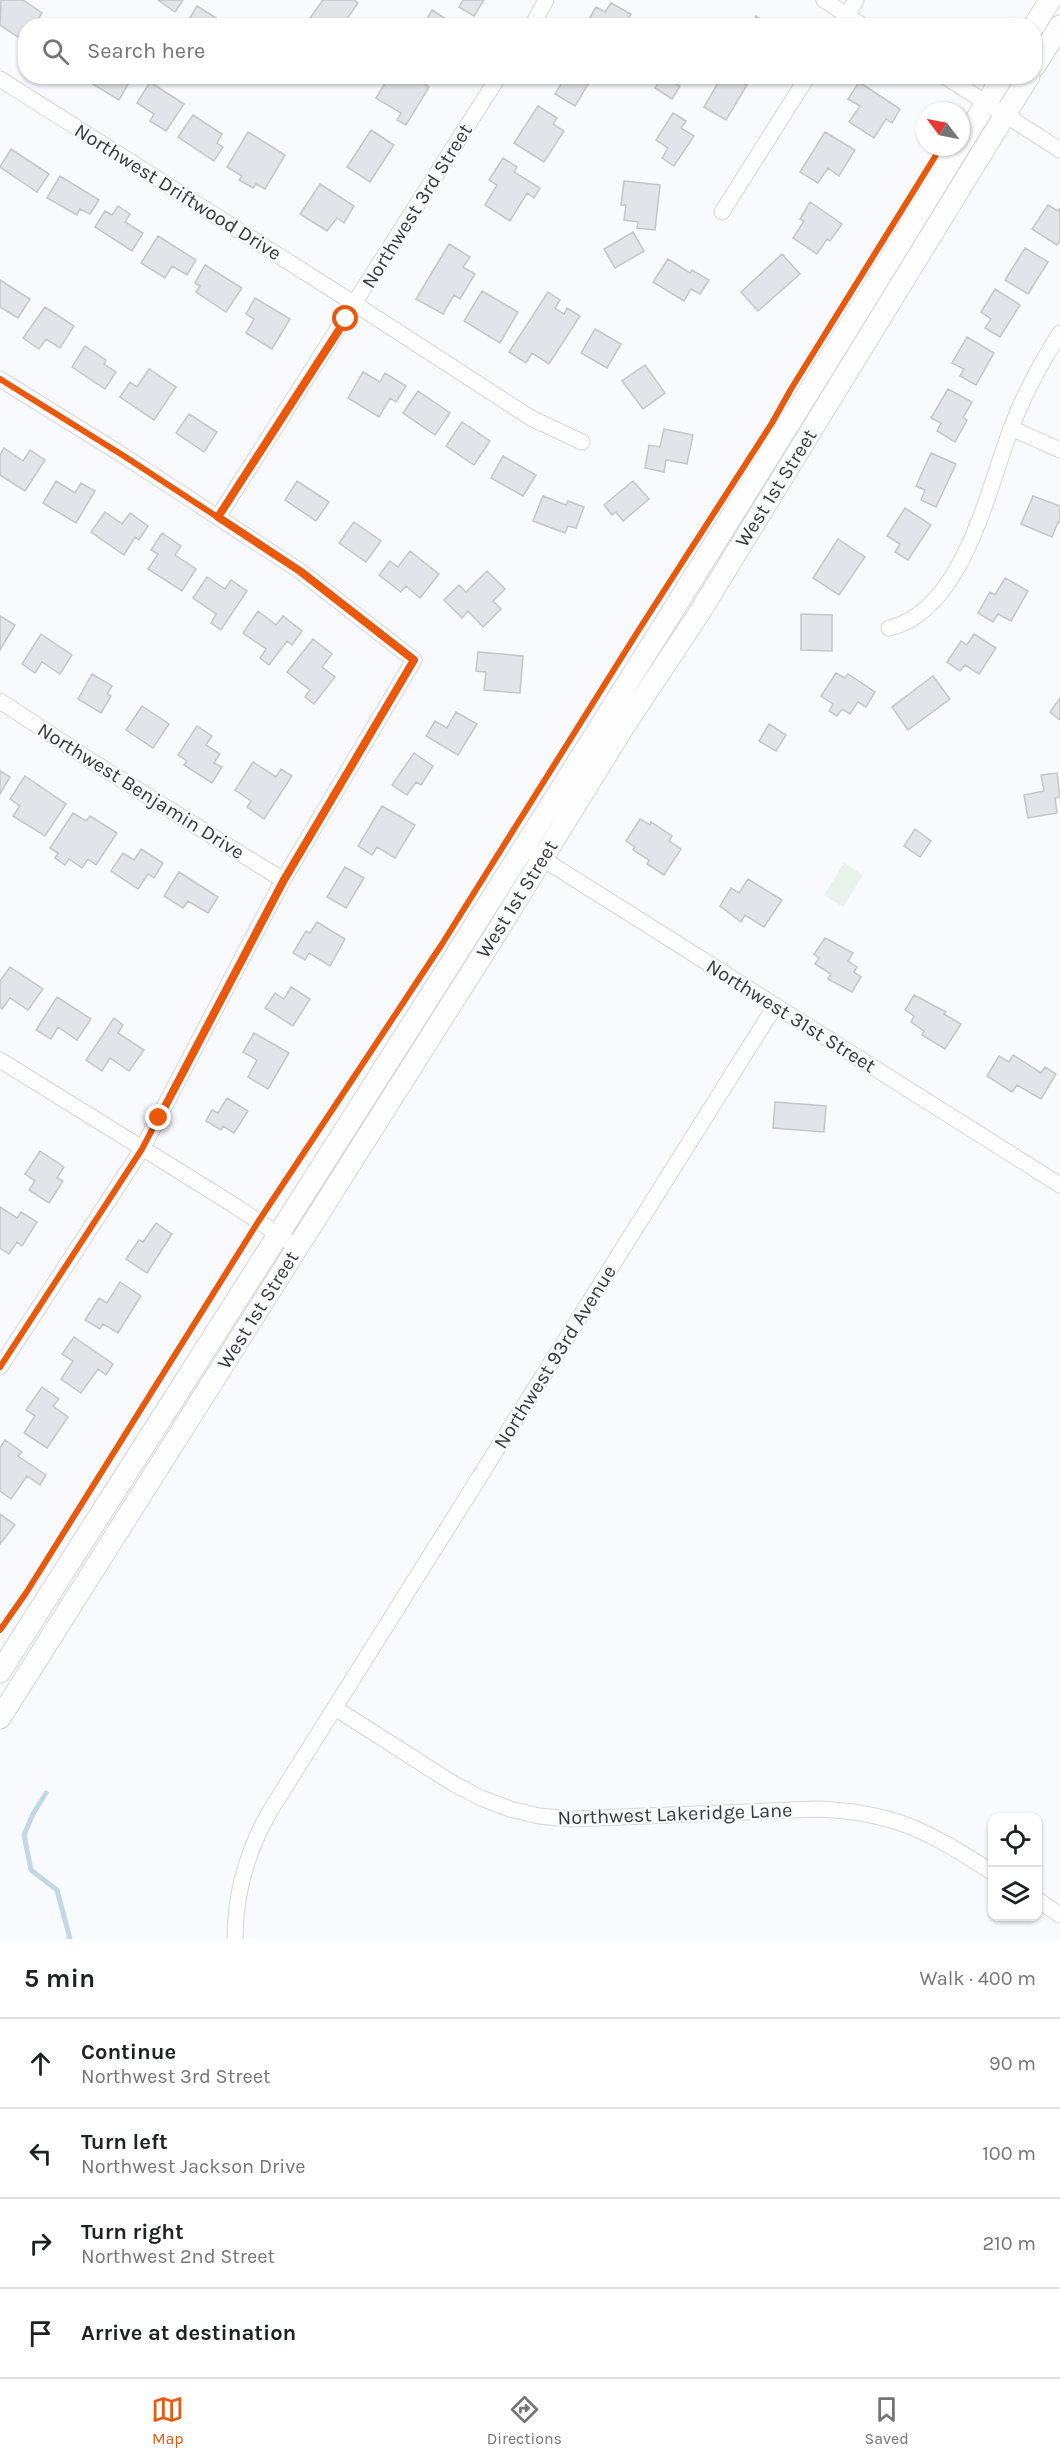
<!DOCTYPE html>
<meta charset="utf-8">
<style>
:root{--surface:#fff;--page:#f2f2f2;--text:#202124;--muted:#757577;--line:#e0e0e0;--accent:#ea580c}
body{margin:0;font-family:Karla,sans-serif;background:var(--page);color:var(--text)}
.controls{position:absolute;right:18px;bottom:18px;display:grid;overflow:hidden;border-radius:12px;box-shadow:0 2px 4px #0004}
.controls button{width:54px;height:54px;display:grid;place-items:center;padding:0;border:0;border-bottom:2px solid var(--line);background:var(--surface);color:var(--text);font:30px sans-serif}
.compass{position:absolute;left:916px;top:102px;width:54px;height:54px;border-radius:50%;background:var(--surface);box-shadow:0 2px 4px #0004;rotate:302deg}
.stop{position:absolute;width:18px;height:18px;margin:-14px;border:4px solid #ea580c;border-radius:50%;background:#fff}
.stop.end{background:#ea580c;border-color:#fff;box-shadow:0 2px 6px #0008}
.list{margin:0;padding:0;list-style:none}
h2{display:flex;justify-content:space-between;align-items:center;height:78px;margin:0;padding:0 24px;font-size:26px}
h2 small{font-size:20px;font-weight:400;color:var(--muted)}
.list li{display:grid;grid-template-columns:39px 1fr auto;gap:18px;align-items:center;box-sizing:border-box;height:90px;padding:0 24px;border-top:2px solid var(--line)}
.list b{display:block;font-size:22px;white-space:nowrap}
.list p{margin:0;font-size:20px;white-space:nowrap;color:var(--muted)}
.list em{font-size:20px;font-style:normal;color:var(--muted)}
.icon{flex:none;width:33px;height:33px;fill:none;stroke:currentColor;stroke-width:2;stroke-linecap:round;stroke-linejoin:round}
.map{position:relative;flex:none;width:1060px;height:1939px;overflow:hidden}
.search{position:absolute;background:var(--surface);box-shadow:0 2px 4px #0004;left:18px;right:18px;top:18px;height:66px;display:flex;align-items:center;gap:15px;box-sizing:border-box;padding:0 21px;border-radius:24px;color:var(--muted);font-size:22px}
.sheet{height:438px;background:var(--surface)}
nav{display:flex;justify-content:space-around;align-items:center;box-sizing:border-box;height:84px;border-top:2px solid var(--line);background:var(--surface);font-size:16px;color:var(--muted)}
nav a{display:grid;justify-items:center;gap:3px}
nav .on{color:var(--accent)}
.map>svg:first-child{display:block}
.green{fill:#eaf3eb}
.lines{fill:none;stroke-linecap:round;stroke-linejoin:round}
.stream{stroke:#c1d9e6;stroke-width:5}
.building{fill:#e3e3ea;stroke:#c5c6c9;stroke-width:1.5}
.street-casing{stroke:#d5d7d9;stroke-width:17}
.secondary-casing{stroke:#d5d7d9;stroke-width:23}
.street{stroke:#fefeff;stroke-width:15}
.secondary{stroke:#fefeff;stroke-width:21}
.cycleway-casing{stroke:#f7fafe;stroke-width:10}
.cycleway{stroke:#e8590c;stroke-width:6}
.route{stroke:#ea580c;stroke-width:8}
.labels{text-anchor:middle;dominant-baseline:central;stroke-width:4.5;stroke-linejoin:round;paint-order:stroke}
.street-label{font-size:20px;fill:#38393c;stroke:#f7fafe}
</style>
<div class="map">
<svg width="1060" height="1939" viewBox="0 0 1060 1939">
<rect width="100%" height="100%" fill="#f8fafd"/>
<path class="green" d="M844,863L863,875L843,907L824,895Z"/>
<g class="lines">
<path class="stream" d="M46,1793L33,1814L24,1835L31,1870L57,1890L70,1939"/>
</g>
<path class="building" d="M1,0H23L42,13L34,26H26L24,41L0,25Z
M158,0H183L175,12Z
M323,0H354L358,3L342,26H321L310,18Z
M463,0H484L474,16L459,7Z
M611,3L631,14L624,26H585L596,7L605,12Z
M197,6L229,26H185Z
M432,10L457,26H423Z
M756,16L771,26H750Z
M88,76H133L119,100L86,80Z
M412,76L429,87L406,125L397,120L401,113L376,98L387,80L381,76Z
M560,76H593L575,106L555,94L564,79Z
M663,76L680,86L672,99L655,88Z
M722,76H732L747,85L726,120L704,107Z
M150,82L184,104L166,131L150,121L154,114L137,103Z
M859,82L900,109L892,123L886,119L874,138L849,122L860,106L848,99Z
M538,106L557,118L553,124L564,131L544,162L514,143Z
M673,113L686,121L681,128L694,136L674,166L662,158L668,148L656,140Z
M193,115L222,134L217,143L223,147L214,161L178,137Z
M371,130L394,145L370,182L347,167Z
M248,132L285,155L265,189L256,184L253,188L239,180L242,176L227,167Z
M825,132L855,150L839,176L828,168L818,183L800,172Z
M11,149L49,174L37,192L0,167Z
M503,158L517,167L514,172L540,188L534,198L527,193L510,221L485,205L497,185L489,180Z
M60,176L99,200L90,214L80,209L77,215L47,198Z
M624,181L660,185L655,230L637,228L638,222L624,220L626,205H621Z
M320,184L354,206L344,223L337,218L327,231L300,214Z
M810,202L842,224L830,241L827,239L817,254L793,238L804,221L800,219Z
M1048,205L1058,211L1060,208V241L1057,245L1032,229Z
M118,206L130,214L125,222L143,233L132,251L95,227L105,211L112,215Z
M633,232L644,251L615,268L604,249Z
M158,236L196,260L187,275L172,266L165,278L141,263Z
M449,244L470,257L463,267L475,274L460,299L454,295L443,314L416,299Z
M1025,248L1048,262L1028,294L1005,280Z
M782,254L800,274L758,311L741,292Z
M668,259L690,273L692,270L709,280L700,294L691,289L684,301L653,282Z
M205,265L242,288L226,312L196,292L200,286L195,283Z
M0,280L30,299L18,318L0,307Z
M995,289L1020,305L1000,337L985,328L991,319L981,312Z
M482,291L518,312L500,343L464,321Z
M548,292L560,300L555,308L564,314L567,308L580,316L549,364L532,353L526,363L509,352Z
M255,298L290,319L272,349L246,333L254,319L246,314Z
M45,307L74,326L60,348L46,339L39,349L23,338Z
M595,329L621,344L607,368L581,353Z
M967,337L994,353L976,385L960,376L964,369L952,363Z
M85,346L106,360L104,364L116,372L105,389L72,367Z
M645,365L665,393L643,409L622,381Z
M149,369L176,387L154,420L120,397L130,382L137,387Z
M363,372L380,382L385,373L406,386L396,402L390,398L379,417L348,398Z
M948,389L972,402L963,418L967,420L955,442L937,431L941,423L931,418Z
M418,391L450,413L435,435L403,413Z
M189,414L217,432L204,452L176,433Z
M462,422L490,441L474,465L446,446Z
M664,429L693,435L687,464L666,460L664,472L645,468L649,445L660,447Z
M4,448L23,461L30,450L45,460L25,491L0,475V455Z
M931,453L956,464L936,507L921,500L925,490L916,486Z
M503,456L536,475L523,496L491,478Z
M56,481L75,493L81,483L95,491L76,523L43,503Z
M297,481L329,502L316,521L285,500Z
M633,481L649,499L623,521L616,512L612,515L604,505Z
M543,496L566,505L568,501L584,507L576,528L568,526L565,533L533,521Z
M1033,496L1060,506V523L1058,522L1052,537L1021,524Z
M905,508L931,525L908,560L895,552L900,544L887,536Z
M105,512L122,524L130,513L148,526L139,540L135,537L124,555L91,532Z
M354,522L381,541L366,562L339,543Z
M162,533L181,546L175,555L196,569L182,591L148,569L158,554L151,550Z
M838,539L865,557L839,595L813,578Z
M410,551L439,574L420,598L406,586L401,592L379,575L390,561L398,567Z
M487,571L505,589L493,601L501,609L483,627L468,611L462,618L444,600L459,585L466,592Z
M207,577L225,589L231,580L247,591L221,630L211,623L216,614L193,598Z
M1005,578L1028,591L1011,621L998,614L993,622L978,613L990,592L995,595Z
M258,611L276,625L283,616L302,631L292,645L287,641L269,665L260,658L266,649L243,633Z
M801,614L832,615V651L801,650Z
M0,616L15,625L0,650Z
M41,634L72,655L60,674L42,662L35,673L22,664Z
M974,634L996,648L979,674L965,665L960,671L947,662L961,641L967,645Z
M313,639L332,654L322,667L335,677L314,704L305,697L310,690L287,672Z
M478,652L523,656L520,693L484,690L486,672L476,671Z
M836,673L845,678L848,674L875,692L866,707L858,702L850,714L842,709L837,716L829,711L833,704L821,696Z
M92,674L112,686L107,694L111,696L101,713L78,699Z
M933,676L950,699L908,730L892,707Z
M1060,698V720L1050,712Z
M142,706L169,724L153,748L126,730Z
M456,712L477,724L458,755L426,736L435,721L447,728Z
M769,724L786,735L776,751L759,741Z
M197,726L212,736L206,745L220,754L214,763L222,767L212,783L184,765L187,761L178,755Z
M414,753L433,766L421,785L416,782L407,795L392,785Z
M253,762L276,777L281,769L292,776L264,819L247,807L251,801L235,790Z
M0,771L10,777L0,794Z
M1057,773L1060,797L1055,798L1057,813L1028,818L1024,795L1044,791L1041,775Z
M25,776L66,804L45,836L13,816L20,806L10,799Z
M382,806L415,825L395,858L377,847L372,855L358,846Z
M73,813L86,821L90,816L117,833L96,865L88,859L82,868L69,859L65,865L55,858L58,853L50,848Z
M640,819L650,825L651,822L672,836L669,841L681,849L664,875L647,864L649,860L633,850L635,847L626,841Z
M915,829L931,841L920,857L904,846Z
M141,849L163,863L154,878L148,874L138,889L111,871L123,853L134,860Z
M345,867L364,878L346,908L327,897Z
M179,872L218,897L208,913L188,901L183,908L164,896Z
M748,879L782,900L764,927L745,915L741,922L720,906L731,888L739,893Z
M317,922L345,939L330,966L309,953L305,960L293,953L306,931L310,933Z
M825,938L853,953L848,961L857,967L854,972L861,977L852,992L828,979L831,974L815,964L819,958L814,954Z
M10,967L43,989L28,1010L10,998L2,1009L0,1007V981Z
M291,987L310,999L293,1026L265,1008L275,993L284,999Z
M914,995L946,1012L944,1014L961,1024L945,1049L922,1035L924,1031L911,1022L914,1016L905,1010Z
M57,997L91,1019L77,1040L58,1027L51,1039L36,1030Z
M114,1018L123,1025L118,1033L144,1050L129,1071L110,1058L102,1071L86,1060Z
M254,1033L289,1053L268,1089L248,1077L257,1060L243,1052Z
M1013,1055L1041,1073L1045,1067L1056,1074L1041,1099L1017,1085L1012,1092L987,1076L999,1056L1009,1062Z
M227,1098L248,1111L234,1133L223,1126L221,1130L206,1121L212,1110L218,1113Z
M775,1102L826,1106L824,1132L773,1128Z
M40,1151L64,1167L57,1178L63,1181L49,1203L29,1190L35,1181L25,1174Z
M0,1207L17,1218L21,1212L37,1222L22,1246L17,1242L9,1254L0,1248Z
M156,1223L172,1234L147,1273L126,1259L139,1240L143,1242Z
M120,1282L141,1296L118,1333L103,1324L100,1329L85,1320L99,1298L107,1303Z
M74,1337L113,1364L106,1375L98,1369L81,1393L61,1379L73,1361L62,1354Z
M42,1387L59,1399L53,1406L68,1417L47,1448L24,1433L35,1416L26,1410Z
M5,1440L22,1452L18,1456L46,1475L40,1485L27,1476L11,1499L0,1491V1448Z
M0,1514L15,1525L0,1544Z"/>
<g class="lines">
<defs>
<path id="street" d="M824,0L863,26
M532,26L546,0
M840,26L856,0
M944,76L1060,150
M0,79L355,304L531,418L582,442
M722,212L808,76
M0,379L124,456L300,571L414,660L283,880L142,1149L0,1367
M1011,428L1060,450
M218,517L499,76
M889,628C963,612 988,488 1012,426C1024,394 1041,363 1060,333
M0,701L90,760L283,880
M535,854L1060,1185
M0,1060L229,1202L297,1247
M335,1708L454,1784L481,1798L510,1809L539,1816L571,1819L818,1809C895,1812 929,1832 992,1872
M1038,1900L1060,1915
M235,1939C235,1892 247,1851 270,1811L775,1006"/>
<path id="secondary" d="M1034,26L1050,0
M1034,67L1060,26
M961,144L1003,76
M0,1672C322,1165 647,660 959,147
M0,1718L495,935L623,728L698,615L1029,76"/>
</defs>
<use href="#street" class="street-casing"/>
<use href="#secondary" class="secondary-casing"/>
<use href="#street" class="street"/>
<use href="#secondary" class="secondary"/>
<defs>
<path id="cycleway" d="M0,379L124,456L300,571L414,660L283,880L142,1149L0,1367
M0,1630L26,1593L258,1222L442,944L640,628L772,423L791,389L941,147"/>
</defs>
<use href="#cycleway" class="cycleway-casing"/>
<use href="#cycleway" class="cycleway"/>
</g>
<g class="lines">
<path class="route" d="M159,1118L284,880L414,660L300,571L218,517L346,319"/>
</g>
<g class="labels">
<g class="street-label">
<text transform="translate(178 192) rotate(32)">Northwest Driftwood Drive</text>
<text transform="translate(417 206) rotate(-58)">Northwest 3rd Street</text>
<text transform="translate(776 488) rotate(-58)">West 1st Street</text>
<text transform="translate(141 791) rotate(32)">Northwest Benjamin Drive</text>
<text transform="translate(517 899) rotate(-58)">West 1st Street</text>
<text transform="translate(791 1016) rotate(32)">Northwest 31st Street</text>
<text transform="translate(258 1310) rotate(-58)">West 1st Street</text>
<text transform="translate(555 1357) rotate(-58)">Northwest 93rd Avenue</text>
<text transform="translate(675 1814) rotate(-2)">Northwest Lakeridge Lane</text>
</g>
</g>
</svg>
<div class="controls">
<button><svg class="icon" aria-label="locate" viewBox="0 0 24 24"><circle cx="12" cy="12" r="6"/><path d="M12 2v4M12 18v4M2 12h4M18 12h4"/></svg></button>
<button><svg class="icon" aria-label="layers" viewBox="0 0 24 24"><path d="M12 4l9 5-9 5-9-5zM3 14l9 5 9-5"/></svg></button>
</div>
<svg class="compass" viewBox="-18 -18 36 36"><path d="M0-13l5 13h-10z" fill="#e53935"/><path d="M0 13l5-13h-10z" fill="#757577"/></svg>
<div class="stop" style="left:346px;top:319px"></div>
<div class="stop end" style="left:159px;top:1118px"></div>
<div class="search"><svg class="icon" aria-label="search" viewBox="0 0 24 24"><circle cx="10" cy="10" r="6"/><path d="M15 15l6 6"/></svg>Search here</div>
</div>
<section class="sheet">
<h2>5 min<small>Walk · 400 m</small></h2>
<ul class="list">
<li><svg class="icon" aria-label="ahead" viewBox="0 0 24 24"><path d="M12 20V5M6 11l6-6 6 6"/></svg><div><b>Continue</b><p>Northwest 3rd Street</p></div><em>90 m</em></li>
<li><svg class="icon" aria-label="left" viewBox="0 0 24 24"><path d="M17 20v-9H6M10 6l-5 5 5 5"/></svg><div><b>Turn left</b><p>Northwest Jackson Drive</p></div><em>100 m</em></li>
<li><svg class="icon" aria-label="right" viewBox="0 0 24 24"><path d="M7 20v-9h11M14 6l5 5-5 5"/></svg><div><b>Turn right</b><p>Northwest 2nd Street</p></div><em>210 m</em></li>
<li><svg class="icon" aria-label="arrive" viewBox="0 0 24 24"><path d="M6 21V4h12l-3 4 3 4H6"/></svg><div><b>Arrive at destination</b></div></li>
</ul>
</section>
<nav>
<a class="on"><svg class="icon" aria-label="map" viewBox="0 0 24 24"><path d="M3 6l6-2 6 2 6-2v14l-6 2-6-2-6 2zM9 4v14M15 6v14"/></svg>Map</a>
<a><svg class="icon" aria-label="directions" viewBox="0 0 24 24"><path d="M12 3l9 9-9 9-9-9zM9 14v-3h6M13 9l2 2-2 2"/></svg>Directions</a>
<a><svg class="icon" aria-label="saved" viewBox="0 0 24 24"><path d="M7 4h10v16l-5-4-5 4z"/></svg>Saved</a>
</nav>
